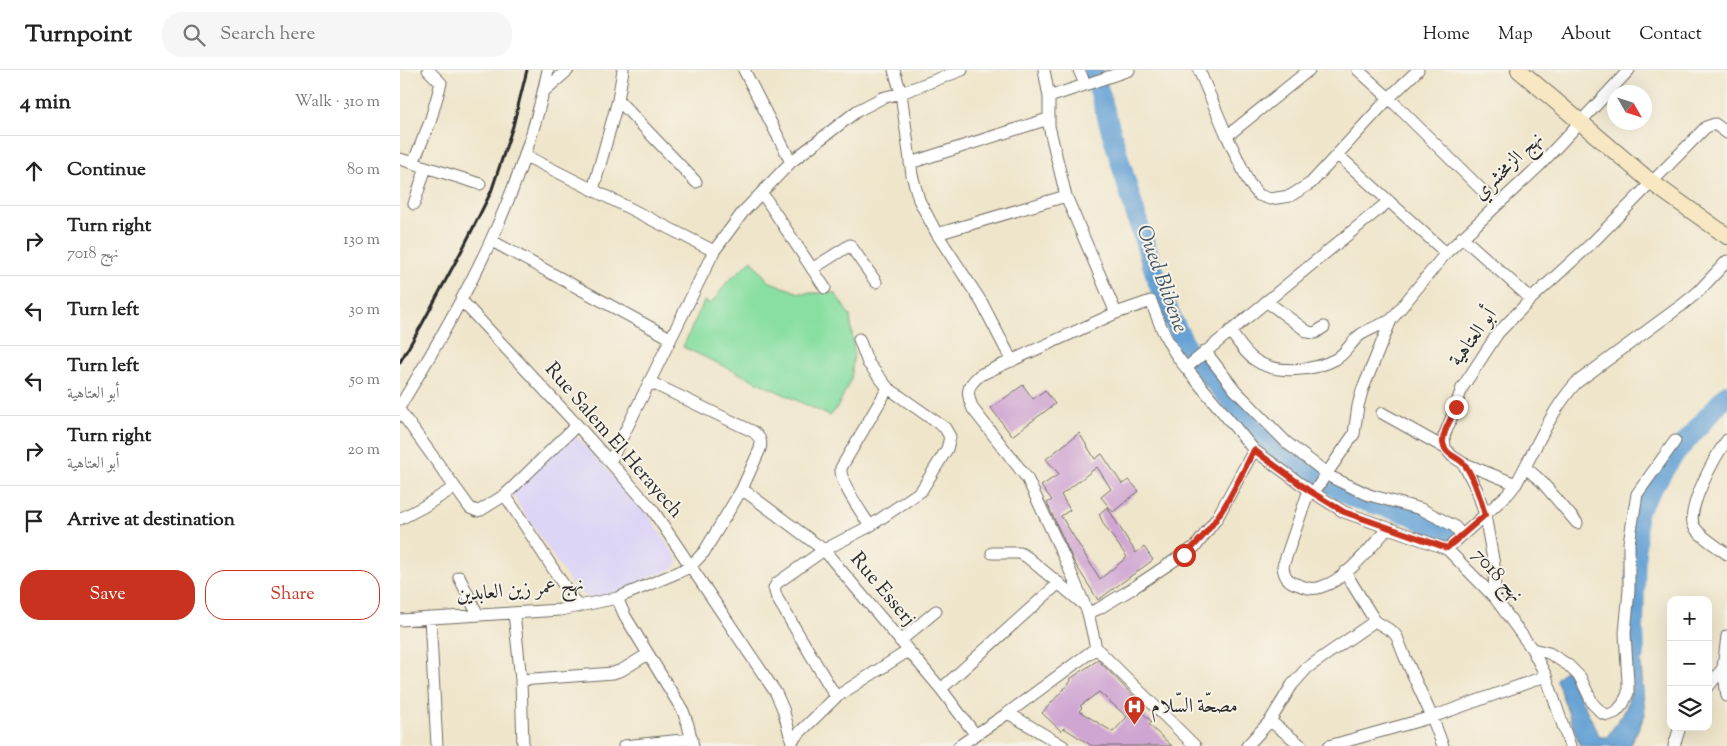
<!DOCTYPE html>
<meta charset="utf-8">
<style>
:root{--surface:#fff;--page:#f6f6f6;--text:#222;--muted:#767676;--line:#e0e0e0;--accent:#c8321e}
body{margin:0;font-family:"Sorts Mill Goudy",Amiri,serif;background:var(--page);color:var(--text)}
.controls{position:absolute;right:15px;bottom:15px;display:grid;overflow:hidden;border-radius:10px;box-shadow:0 5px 20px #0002}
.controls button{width:45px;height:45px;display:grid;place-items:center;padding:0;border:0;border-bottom:1px solid var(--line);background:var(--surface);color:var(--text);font:25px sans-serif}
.compass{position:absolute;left:1207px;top:15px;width:45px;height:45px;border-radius:50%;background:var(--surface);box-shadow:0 5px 20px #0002;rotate:129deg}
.stop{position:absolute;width:15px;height:15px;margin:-11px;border:4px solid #c8321e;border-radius:50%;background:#fff}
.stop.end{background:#c8321e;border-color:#fff;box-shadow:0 1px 5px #0008}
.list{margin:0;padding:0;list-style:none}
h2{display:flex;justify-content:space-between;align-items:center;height:65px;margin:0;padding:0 20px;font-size:21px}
h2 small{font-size:16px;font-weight:400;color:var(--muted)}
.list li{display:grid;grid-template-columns:32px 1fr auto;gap:15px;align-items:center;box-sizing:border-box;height:70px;padding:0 20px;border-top:1px solid var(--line)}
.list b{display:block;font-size:19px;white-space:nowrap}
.list p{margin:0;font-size:16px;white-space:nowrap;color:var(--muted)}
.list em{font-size:16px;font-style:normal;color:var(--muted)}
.actions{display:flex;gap:10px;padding:15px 20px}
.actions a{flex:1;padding:11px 0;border:1px solid var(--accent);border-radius:20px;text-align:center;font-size:18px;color:var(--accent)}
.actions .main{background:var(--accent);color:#fff}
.icon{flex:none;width:28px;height:28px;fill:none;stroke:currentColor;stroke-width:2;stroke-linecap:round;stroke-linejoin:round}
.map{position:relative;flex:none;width:1327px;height:676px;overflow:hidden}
header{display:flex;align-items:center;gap:30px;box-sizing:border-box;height:70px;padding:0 25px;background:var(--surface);border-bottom:1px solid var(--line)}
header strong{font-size:24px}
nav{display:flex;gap:28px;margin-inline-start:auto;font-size:18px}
.search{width:350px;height:45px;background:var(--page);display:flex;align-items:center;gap:12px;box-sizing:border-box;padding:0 18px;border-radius:20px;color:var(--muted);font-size:19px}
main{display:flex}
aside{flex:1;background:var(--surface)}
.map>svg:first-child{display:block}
.built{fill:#ddd5f6}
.green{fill:#89dfa2;stroke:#5a8566}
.water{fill:#63a0d4;stroke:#476680}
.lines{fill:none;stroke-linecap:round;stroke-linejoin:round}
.river{stroke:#63a0d4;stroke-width:20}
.building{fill:#cfa5d2;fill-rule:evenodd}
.street-casing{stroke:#706c63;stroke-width:13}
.secondary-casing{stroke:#706c63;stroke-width:18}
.street{stroke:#fff;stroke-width:11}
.secondary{stroke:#f7e8c3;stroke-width:16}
.rail{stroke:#2b2b2b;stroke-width:3}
.route{stroke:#c8321e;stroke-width:6}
.labels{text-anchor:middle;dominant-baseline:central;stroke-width:4;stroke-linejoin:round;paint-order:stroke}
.street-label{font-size:20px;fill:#2b2b2b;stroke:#f7f3e8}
.poi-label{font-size:20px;fill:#2b2b2b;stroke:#f7f3e8;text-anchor:start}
.water-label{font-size:21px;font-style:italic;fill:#3f5466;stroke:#f7f3e8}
</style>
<header>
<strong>Turnpoint</strong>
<div class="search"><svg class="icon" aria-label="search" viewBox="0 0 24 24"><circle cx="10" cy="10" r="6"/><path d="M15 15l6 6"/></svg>Search here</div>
<nav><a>Home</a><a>Map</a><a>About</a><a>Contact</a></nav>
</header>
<main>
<aside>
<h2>4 min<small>Walk · 310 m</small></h2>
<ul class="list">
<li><svg class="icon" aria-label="ahead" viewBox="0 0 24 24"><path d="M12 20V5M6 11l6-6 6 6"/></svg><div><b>Continue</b></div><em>80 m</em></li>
<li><svg class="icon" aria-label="right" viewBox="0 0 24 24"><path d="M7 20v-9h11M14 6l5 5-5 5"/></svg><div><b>Turn right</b><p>نهج 7018</p></div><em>130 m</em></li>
<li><svg class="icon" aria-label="left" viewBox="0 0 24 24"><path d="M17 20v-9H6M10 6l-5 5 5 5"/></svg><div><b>Turn left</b></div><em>30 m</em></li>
<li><svg class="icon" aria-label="left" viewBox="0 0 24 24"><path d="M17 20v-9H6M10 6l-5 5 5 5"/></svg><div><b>Turn left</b><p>أبو العتاهية</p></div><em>50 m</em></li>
<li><svg class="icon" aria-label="right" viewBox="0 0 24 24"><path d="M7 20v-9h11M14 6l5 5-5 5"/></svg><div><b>Turn right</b><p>أبو العتاهية</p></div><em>20 m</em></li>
<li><svg class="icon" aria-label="arrive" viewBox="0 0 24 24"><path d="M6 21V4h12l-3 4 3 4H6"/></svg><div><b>Arrive at destination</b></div></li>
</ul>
<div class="actions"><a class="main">Save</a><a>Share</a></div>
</aside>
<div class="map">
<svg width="1327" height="676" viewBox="0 0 1327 676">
<rect width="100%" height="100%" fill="#f7f3e8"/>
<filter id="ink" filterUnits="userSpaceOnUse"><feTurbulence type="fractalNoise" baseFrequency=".02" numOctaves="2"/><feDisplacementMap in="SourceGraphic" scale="10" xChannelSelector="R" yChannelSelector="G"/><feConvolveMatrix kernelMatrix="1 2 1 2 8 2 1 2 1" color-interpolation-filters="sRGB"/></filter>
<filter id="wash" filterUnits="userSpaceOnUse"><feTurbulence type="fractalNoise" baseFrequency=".0096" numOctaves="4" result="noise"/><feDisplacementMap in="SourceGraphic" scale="20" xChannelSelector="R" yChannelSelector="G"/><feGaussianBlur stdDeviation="1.12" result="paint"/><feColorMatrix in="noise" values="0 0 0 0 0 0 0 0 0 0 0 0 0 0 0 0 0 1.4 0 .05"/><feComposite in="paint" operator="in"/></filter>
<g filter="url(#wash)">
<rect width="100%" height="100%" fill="#efe5ca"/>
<path class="built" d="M174,364L247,443L278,490L276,497L206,526L188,528L175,519L111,423Z"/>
<path class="green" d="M352,190L368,211L399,223H435L450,246L454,282L451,309L437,338L430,346L283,277L304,231L311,234L328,211Z"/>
<path class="water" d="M1228,558H1238L1245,645L1230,676H1180L1156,609L1166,599L1200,667H1207L1226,639L1232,616Z"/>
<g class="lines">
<path class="river" d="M693,0L738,152L761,222L772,249L789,282L856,361L881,384L953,428L1011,445L1047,464
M1235,584L1234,558L1237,442L1271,389L1327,324"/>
</g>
<g id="blocks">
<path class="building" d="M623,315L633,329L645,320L655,334L612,366L591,338Z
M679,363L695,389L702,384L722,414L729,410L739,421L713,442L701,427L711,419L697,397L661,425L670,440L661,446L700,509L727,487L704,455L699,444L707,437L736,483L744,477L753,490L698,530L674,492L647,433L652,430L641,416L659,404L646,389Z
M698,590L740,633L736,637L752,652L749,655L772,676H692L664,658L661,661L642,643L671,611L670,609ZM699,622L727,647L713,662L679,641L682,638L680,636Z"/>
</g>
</g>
<g filter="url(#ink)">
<use href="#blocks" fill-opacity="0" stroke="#706c63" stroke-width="1"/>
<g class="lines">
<defs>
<path id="street" d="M344,0L391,92
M494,0L501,23L512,105L519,130L537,164L582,233L612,291
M644,0L649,27L729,0
M679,0L685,14
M799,0L827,66L909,0
M958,0L989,28L1097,135
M144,21L168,0
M649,27V56L666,126L716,243
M218,30L296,112
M827,66L849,113L859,125L870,129L890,126L911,113L989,28L1018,0
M938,85L1046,183
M126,86L314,181
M0,89L80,114
M13,93L30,52L41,13L28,0
M510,93L648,49
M193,120L218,30L223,0
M362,123L425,218
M14,134L26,97
M537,164L666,126
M1062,167L1131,229L1193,172L1306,57L1315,54L1327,63
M92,171L270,268
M412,199L450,175L476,212
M62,231L177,355L252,439L376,623L383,639L393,676
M866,231L908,262L915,263L924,257
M830,261C837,270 845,284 855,290C876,305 914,301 936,289C946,283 951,272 960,265C969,259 981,255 991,250
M805,281L835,320L887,373L933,408L969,425L1021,439L1054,456L1062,465
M786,298C768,276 761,258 751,231L716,243L580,305C566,317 566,323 573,339L627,408L665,489L688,543L696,578L795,676
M0,336C65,230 123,123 148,0
M0,341L70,438L77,441L81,440L105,425
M982,343L1045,378
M177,355L105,425L178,537
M1327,370C1316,385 1285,440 1294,456C1299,466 1318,477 1327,484
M854,380L909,420L944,442L1047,479L1095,528L1132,579L1146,606L1170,676
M210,392L314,181L343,142L391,92L457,41L482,28L501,23L562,0
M1063,393L1116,414
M1125,397L1141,411L1177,453
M342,419L424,480L541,619L575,664
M909,420L883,496C884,507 888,512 899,515C906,518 914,520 921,517C946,510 971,477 988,458
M914,422L954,364L958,336L962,321L991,250L1046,183L1140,95L1229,0
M0,449L23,437L55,417
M470,456C462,443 439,412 441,398L488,318
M1047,479L1108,424L1116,414C1135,380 1150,342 1176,313L1282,235L1298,222L1327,191
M592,483H620L627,487L682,533
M945,502L975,551L993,562L997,567L1004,585L1032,647L1043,676
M59,507L78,545
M217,528L225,546L283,641L288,655L293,676
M1095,528L1094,495L1085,445L1077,420L1063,393L1052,386L1045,378L1044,366L1053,344L1062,318L1098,263L1131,229
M114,543L121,610L123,676
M688,543L698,539L730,520L796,476L817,448L854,380L786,298L912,194L989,131
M30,548L37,676
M0,550L160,540L217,528L279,502L291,496L304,482L342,419L360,379C362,371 360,368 354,362L250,312
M1327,566L1323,598L1327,626
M500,571L536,541
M1132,579L1149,583L1168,595L1180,607L1193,634L1202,643L1208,645L1216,642L1223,634L1228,623V612L1225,563L1229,520V473L1237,424L1275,371
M121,610L213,603L222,600L248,584
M1308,617L1323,598
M541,619L659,513
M436,627L377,528L374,518L377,513L424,480L470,456L521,421L547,379L550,367L545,358L488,318L468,293L459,269
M608,643L663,676
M870,651L902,676
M392,670L436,627L508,581
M224,676L292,669
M559,676L608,643L696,578
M847,676L870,651L892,615L907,598L975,551
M929,676L1032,647L1146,606
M1274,676L1280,657"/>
<path id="secondary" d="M1119,0L1251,112L1327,166"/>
</defs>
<use href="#street" class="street-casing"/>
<use href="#secondary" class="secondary-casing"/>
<use href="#street" class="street"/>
<use href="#secondary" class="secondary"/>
<path class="rail" d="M0,292L21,256L63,178L91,122L113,56L127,0"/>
</g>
</g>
<g class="lines" filter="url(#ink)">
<path class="route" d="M784,485C817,458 835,418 854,380L908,420L944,442L1047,478L1085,445C1081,431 1073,402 1062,392C1055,386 1045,384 1043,373C1042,362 1052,348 1056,337"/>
</g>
<defs>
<symbol id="hospital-pin" viewBox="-11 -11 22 30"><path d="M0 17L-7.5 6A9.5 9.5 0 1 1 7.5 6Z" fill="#c8321e" stroke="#f7f3e8"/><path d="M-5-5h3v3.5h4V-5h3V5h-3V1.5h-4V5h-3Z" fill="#fff"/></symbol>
</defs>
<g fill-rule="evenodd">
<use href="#hospital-pin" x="722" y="624" width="25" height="34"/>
</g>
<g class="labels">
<g class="street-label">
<text transform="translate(1109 97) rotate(-44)">نهج الزمخشري</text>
<text transform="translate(1074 268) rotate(-54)">أبو العتاهية</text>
<text transform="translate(213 371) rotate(49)">Rue Salem El Herayech</text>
<text transform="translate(1097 506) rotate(48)">نهج 7018</text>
<text transform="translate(482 520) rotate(50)">Rue Esserj</text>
<text transform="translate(120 521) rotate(-5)">نهج عمر زين العابدين</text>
</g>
<g class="poi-label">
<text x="751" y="637">مصحّة السّلام</text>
</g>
<g class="water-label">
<text transform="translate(761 209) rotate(70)">Oued Blibene</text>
</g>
</g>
</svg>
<div class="controls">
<button>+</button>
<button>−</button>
<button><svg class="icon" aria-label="layers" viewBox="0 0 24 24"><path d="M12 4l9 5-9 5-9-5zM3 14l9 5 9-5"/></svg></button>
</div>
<svg class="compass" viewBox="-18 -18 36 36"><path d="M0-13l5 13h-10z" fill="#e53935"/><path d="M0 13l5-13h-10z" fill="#767676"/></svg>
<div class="stop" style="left:784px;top:485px"></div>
<div class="stop end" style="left:1056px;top:337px"></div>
</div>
</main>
